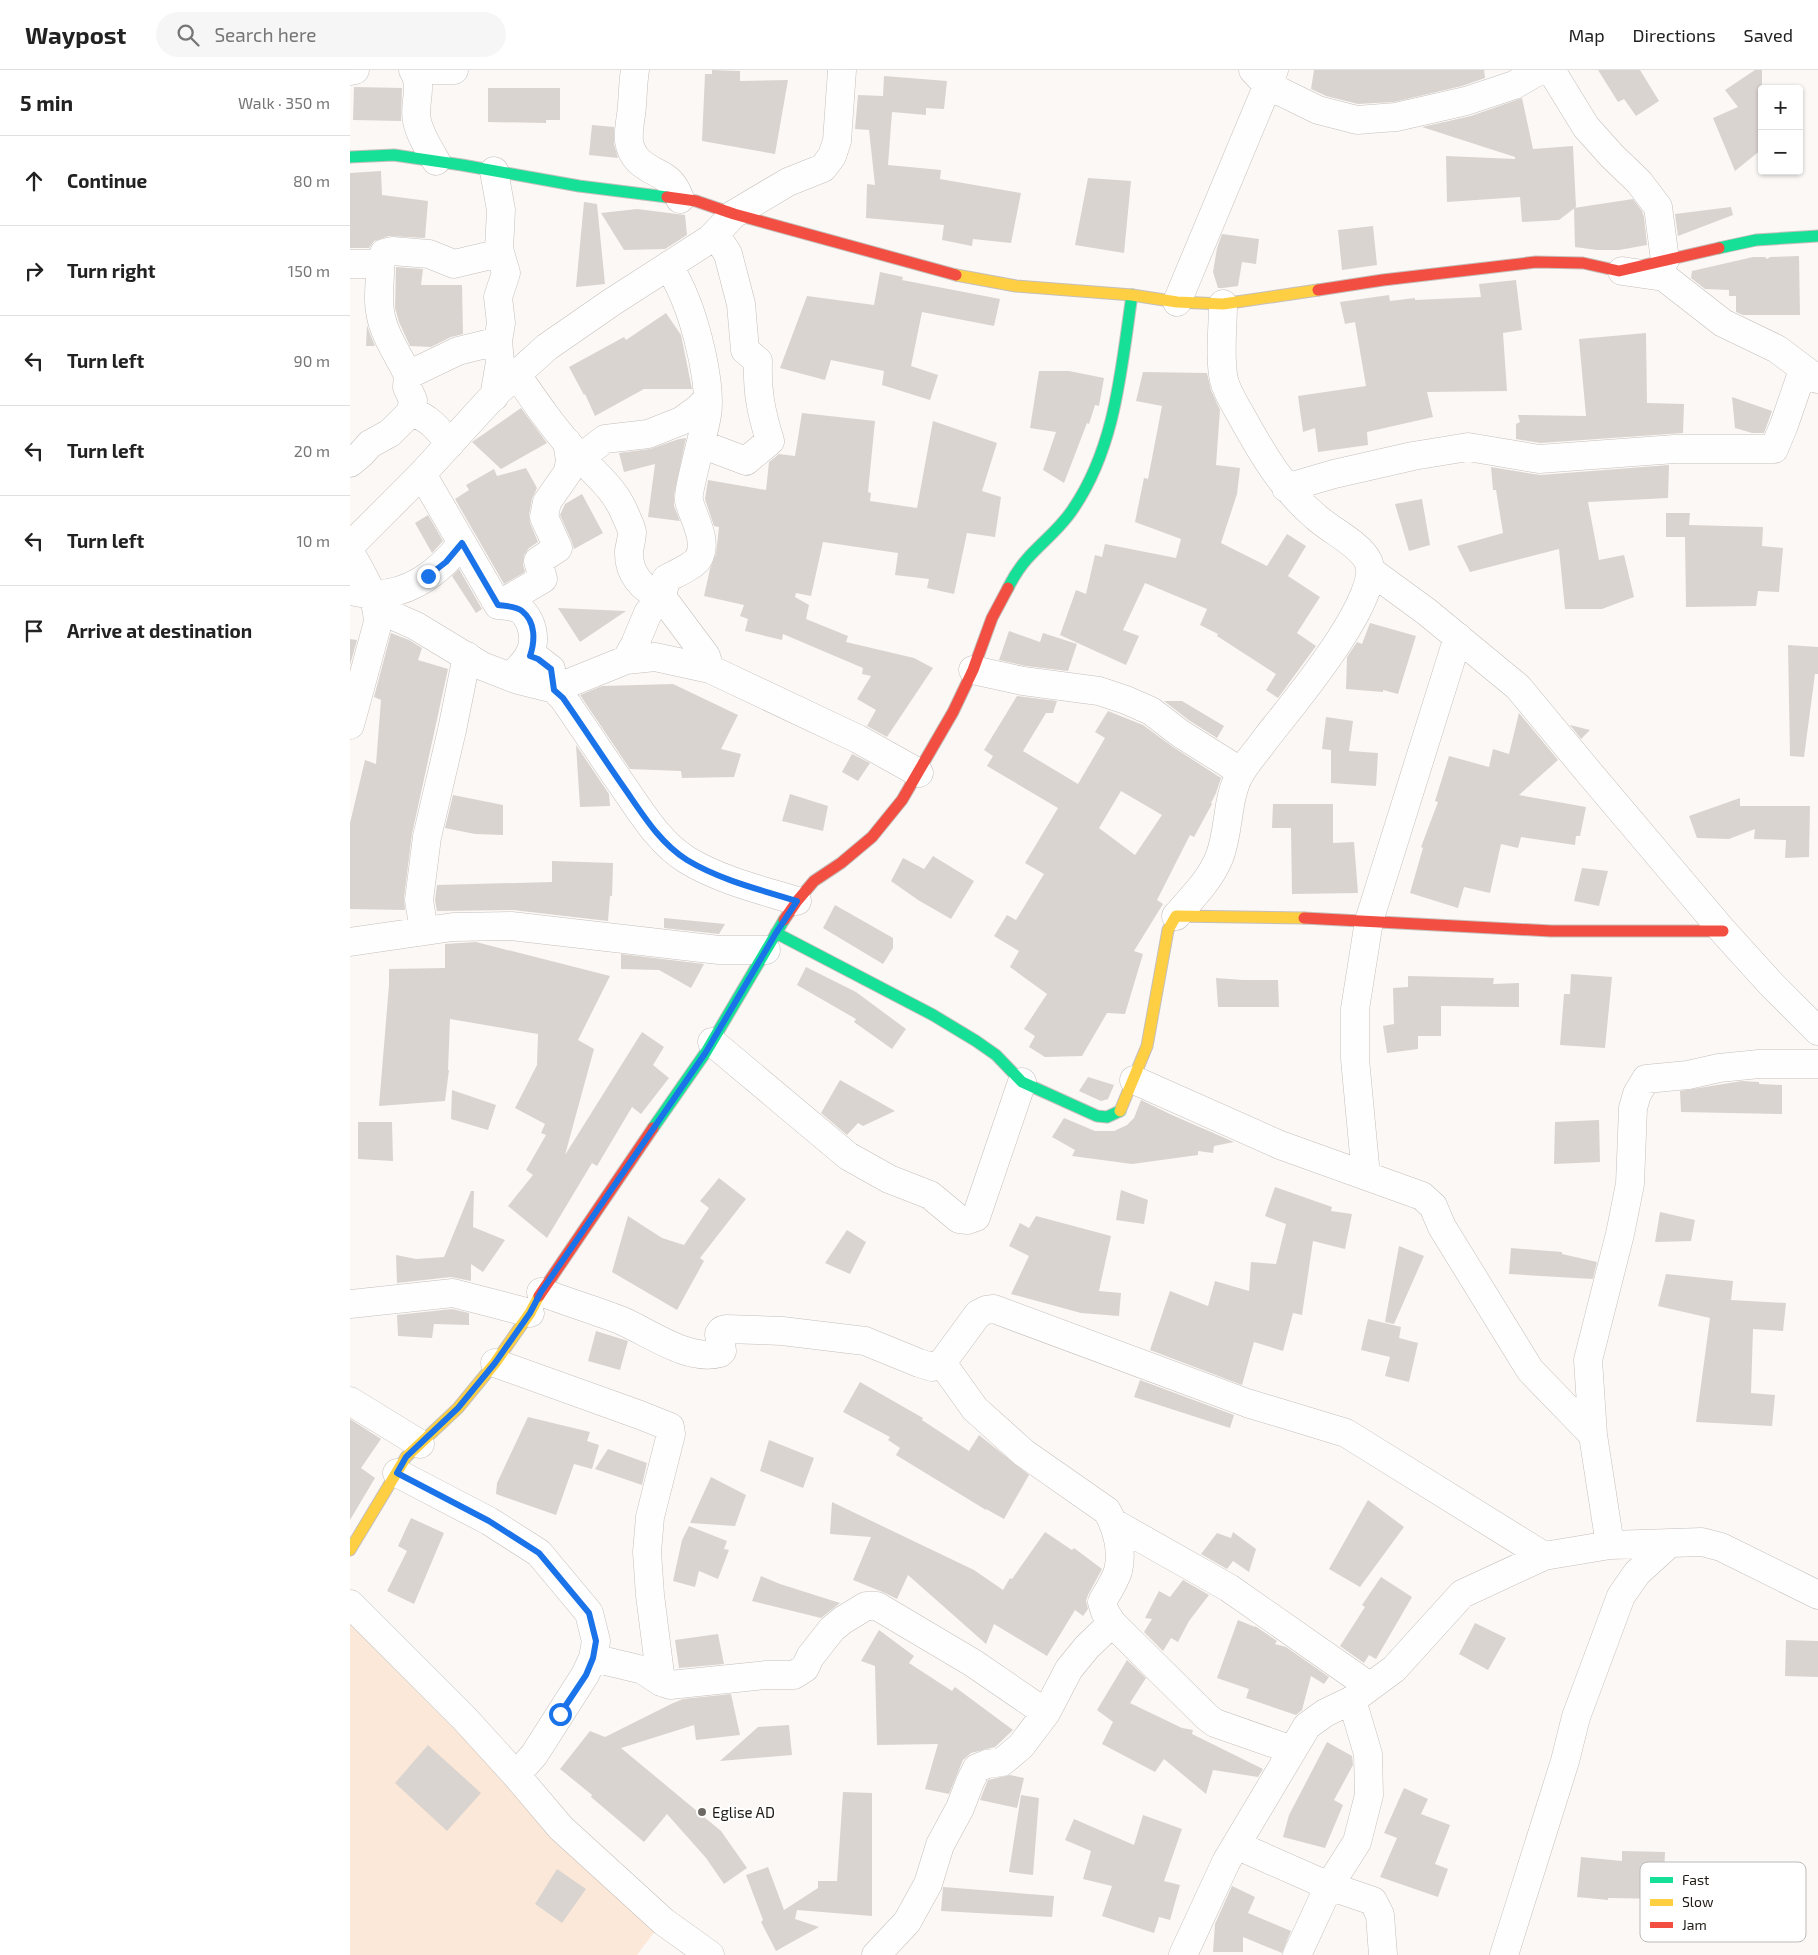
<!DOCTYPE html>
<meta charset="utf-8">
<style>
:root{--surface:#fff;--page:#f6f6f6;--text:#222;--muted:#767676;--line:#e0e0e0}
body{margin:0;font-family:"Exo 2",sans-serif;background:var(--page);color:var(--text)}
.controls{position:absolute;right:15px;top:15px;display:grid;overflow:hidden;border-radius:5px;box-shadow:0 1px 4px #0004}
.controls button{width:45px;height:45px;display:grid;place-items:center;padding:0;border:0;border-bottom:1px solid var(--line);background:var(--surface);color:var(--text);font:25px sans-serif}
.stop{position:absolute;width:15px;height:15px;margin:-11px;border:4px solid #1a73e8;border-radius:50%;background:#fff}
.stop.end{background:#1a73e8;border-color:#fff;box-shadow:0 1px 5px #0008}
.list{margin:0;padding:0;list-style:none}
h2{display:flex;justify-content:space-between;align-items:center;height:65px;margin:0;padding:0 20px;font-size:21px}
h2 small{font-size:16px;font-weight:400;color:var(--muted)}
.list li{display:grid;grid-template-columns:32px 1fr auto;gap:15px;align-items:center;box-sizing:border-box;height:90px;padding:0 20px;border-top:1px solid var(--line)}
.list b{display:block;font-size:19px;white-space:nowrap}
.list em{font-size:16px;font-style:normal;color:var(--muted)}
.icon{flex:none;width:28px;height:28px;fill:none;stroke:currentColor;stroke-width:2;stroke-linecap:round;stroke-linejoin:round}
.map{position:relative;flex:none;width:1468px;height:1885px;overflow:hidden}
header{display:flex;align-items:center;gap:30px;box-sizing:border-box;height:70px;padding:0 25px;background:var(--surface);border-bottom:1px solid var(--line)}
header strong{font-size:24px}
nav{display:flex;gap:28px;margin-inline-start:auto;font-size:18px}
.search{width:350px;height:45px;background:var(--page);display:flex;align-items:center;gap:12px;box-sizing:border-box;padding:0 18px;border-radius:28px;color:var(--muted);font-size:19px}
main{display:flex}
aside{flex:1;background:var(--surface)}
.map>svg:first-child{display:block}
.green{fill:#fce8d8}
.building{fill:#d9d4d0;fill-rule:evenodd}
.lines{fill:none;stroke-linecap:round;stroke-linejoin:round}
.street-casing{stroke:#c4bfbb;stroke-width:29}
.fast-casing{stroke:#c4bfbb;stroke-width:13}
.slow-casing{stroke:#c4bfbb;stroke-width:13}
.jam-casing{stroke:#c4bfbb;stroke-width:13}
.street{stroke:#fffefe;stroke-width:28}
.fast{stroke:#16e098;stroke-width:11}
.slow{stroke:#ffcf43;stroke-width:11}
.jam{stroke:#f24e42;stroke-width:11}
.route{stroke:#1a73e8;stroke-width:6}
.poi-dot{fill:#6d6863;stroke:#fff;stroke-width:2}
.labels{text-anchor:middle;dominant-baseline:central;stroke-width:4;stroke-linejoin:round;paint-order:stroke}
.poi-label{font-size:15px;fill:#201a15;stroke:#fff;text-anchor:start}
.key{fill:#fff;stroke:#bcbab9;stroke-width:1}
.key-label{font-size:14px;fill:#201a15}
</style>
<header>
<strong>Waypost</strong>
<div class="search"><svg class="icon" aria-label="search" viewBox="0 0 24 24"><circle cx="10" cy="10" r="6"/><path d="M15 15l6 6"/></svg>Search here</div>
<nav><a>Map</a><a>Directions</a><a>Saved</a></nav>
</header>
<main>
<aside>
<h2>5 min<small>Walk · 350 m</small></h2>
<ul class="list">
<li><svg class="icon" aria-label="ahead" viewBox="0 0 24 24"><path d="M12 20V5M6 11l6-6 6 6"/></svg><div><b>Continue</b></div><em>80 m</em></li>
<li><svg class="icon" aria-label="right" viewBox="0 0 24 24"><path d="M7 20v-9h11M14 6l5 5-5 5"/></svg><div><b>Turn right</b></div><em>150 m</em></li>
<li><svg class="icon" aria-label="left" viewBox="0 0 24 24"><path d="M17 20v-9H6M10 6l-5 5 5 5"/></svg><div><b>Turn left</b></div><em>90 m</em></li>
<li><svg class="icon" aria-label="left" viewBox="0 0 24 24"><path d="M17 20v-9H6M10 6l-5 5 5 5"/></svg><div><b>Turn left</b></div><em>20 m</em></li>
<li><svg class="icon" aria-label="left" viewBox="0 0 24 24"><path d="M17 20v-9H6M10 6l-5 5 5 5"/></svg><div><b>Turn left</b></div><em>10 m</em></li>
<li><svg class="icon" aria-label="arrive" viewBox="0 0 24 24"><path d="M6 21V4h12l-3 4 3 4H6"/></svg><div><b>Arrive at destination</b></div></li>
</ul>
</aside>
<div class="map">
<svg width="1468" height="1885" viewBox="0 0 1468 1885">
<rect width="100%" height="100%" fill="#fcf8f5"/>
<path class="green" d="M0,1542L311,1853L287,1885H0Z"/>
<path class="building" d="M362,0L390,1V11L438,10L425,84L352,71L355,4H362Z
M964,0H1134L1135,8L1112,16L1044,32L1008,34L976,26L961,19Z
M1248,0H1290L1309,31L1286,46L1274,29L1268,32Z
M1405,0H1412V79L1385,101L1363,48L1388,37L1375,20Z
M534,6L597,11L594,39L576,38V45L542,42L538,95L591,100L590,109L671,123L661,173L623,169L622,176L592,170L594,155L516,148L517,114L525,115L519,60L505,59L508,25L533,26Z
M4,17L52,18L51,51L3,50Z
M138,18H210V50H196V53L138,52Z
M1172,28L1183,79L1223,76L1226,137L1209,150L1172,152L1170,127L1097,132L1096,86L1165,89V87L1072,57L1121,46Z
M242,55L264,57V74L268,88L239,85Z
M31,101L32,125L78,131L75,168L39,166L24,171L19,178H0V103Z
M738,108L781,111L774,183L725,175Z
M1283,129L1292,141L1294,147L1297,175L1269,180H1247L1225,177L1224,138Z
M234,132L247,134L255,214L226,217Z
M1381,137L1383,145L1328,166L1325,144Z
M287,139L335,145L337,165L315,179L274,180L251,143Z
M1023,156L1027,195L992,200L988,160Z
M872,164L909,169L906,194L892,192L888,216L873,218H868L863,202L867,178Z
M1449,186L1450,245H1393L1386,242V226H1379V220L1355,219L1341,208L1342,201L1403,187H1415L1417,189L1420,187Z
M46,197L73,199L71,215H112L113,264L101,267L81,277L60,276L49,252L45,238Z
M530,202L553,207L552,210L650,229L644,256L572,242L561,296L588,305L580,330L532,315L534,301L481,290L475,310L430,298L457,226L524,235Z
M1166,210L1172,260L1153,263L1157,321L1077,322L1083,347L1017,362L1018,375L968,382L965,358L953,362L948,326L1016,316L1005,252L995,254L990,232L1039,225L1040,231L1065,228V230L1131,227L1129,214Z
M316,243L331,265L342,319H294L245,346L235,324L234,325L219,297L274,267L276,270Z
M17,255L20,264L25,276H16Z
M1296,263L1297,333L1334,334L1333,363L1190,373L1166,369V354L1170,352L1168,345L1236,346L1229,269Z
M689,301H719L754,308L749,336L745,335L739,354L737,353L714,413L693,400L706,362L680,358Z
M793,302L857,303L861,320L870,340L866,395L890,398L887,424L871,473L917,496L937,464L956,476L938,506L970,527L947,563L966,576L928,628L916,620L926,604L867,566L868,564L850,555L857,539L795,513L773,560L789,566L776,595L710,565L726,520L736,524L745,485L752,487L755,474L826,488L831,469L785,452L794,408L798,409L812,336L786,331Z
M1382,327L1422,341L1414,363H1402L1385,358Z
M171,338L197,373L151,399L122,372Z
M452,343L525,351L518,422L521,423L520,431L567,438L583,351L647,373L632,421L651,427L645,467L617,463L604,524L577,518L579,509L545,505L548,483L473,472L461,526L446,523L445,527L459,535L456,549L498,566L496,572L564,588L583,598L537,667L517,656L526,640L507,629L521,606L512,604L513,598L433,564L432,570L395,561L398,549L390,546L394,535L354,526L360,499L366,484L369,457L364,456L355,429L358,410L416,420L419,392L429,384L445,386Z
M336,368L324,425V436L330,451L298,447L305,394L274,402L269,383L300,379L329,369Z
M1319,395L1318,428L1238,432L1249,490L1274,485L1284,527L1252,539H1215L1209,479L1120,502L1107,476L1153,463L1146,420H1143L1141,397L1190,405Z
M176,398L187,418L182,429L179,445L180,453L188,472L179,478L174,485L173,495L175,502L154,514L105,429L119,420L116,415L144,399L147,406Z
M232,424L253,463L224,479L222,472L210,445L215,434Z
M1072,429L1080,475L1059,481L1045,434Z
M1316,443H1340L1339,455L1413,457L1412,476L1433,478L1429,522L1408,521L1406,536L1336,537L1335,467H1316Z
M78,445L93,471L82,483L65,453Z
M109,499L132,539L126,543L102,506Z
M208,538L276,541L230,572Z
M1020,553L1066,566L1048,624L1033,620V622L996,619L997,587L1007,572L1012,574Z
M659,561L690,572L693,563L727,574L718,601L676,596L649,590Z
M41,563L59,570L72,578L68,590L98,599L62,764L54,828L55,840L0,839V753L15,690L26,694L31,630L24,627Z
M0,569L7,570L0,595Z
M1438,575L1468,577V604H1465L1454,687L1440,686Z
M323,614L388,645L371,679L391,684L384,707L332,708L331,701L280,699L230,625L252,616Z
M667,626L707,631L703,643H696L673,681L728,714L755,668L745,662L758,641L793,655L823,677L871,708L866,723L861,733L862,734L844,767L840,765L807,830L813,834L784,881L793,884L775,944L757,943L732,986L695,987L679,977L685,966L674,959L697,924L660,897L669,881L644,866L657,845L666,850L694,804L675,793L708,738L637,696L643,686L634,680ZM771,721L812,745L785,785L749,758Z
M814,631H832L874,656L867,668L840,651Z
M1169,643L1208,690L1169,725L1236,737L1230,766H1226L1225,775L1171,767L1168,778L1151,774L1140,823L1114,817L1108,838L1060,823L1073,778L1071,777L1088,732L1085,731L1099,686L1139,697L1143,679L1159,684Z
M976,647L1003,651L999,681L1028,683L1026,716L981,713V680L972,679Z
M1220,655L1240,660L1231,669Z
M226,675L259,724L260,736L230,737Z
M502,684L520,693L508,711L492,702Z
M440,724L478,736L473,761L432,751Z
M103,725L153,735V765L125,764L95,758Z
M1390,728V736H1460L1459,787L1435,788L1436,770L1404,769L1405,759L1379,769L1347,768L1339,746Z
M923,734H983V773L1004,772L1008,823L942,824L941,758H922Z
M583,786L624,811L601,849L568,830L541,811L553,788L574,799Z
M202,791L263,793L262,826H260L258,851L163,840L87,841L85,830L87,815L202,812Z
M1232,798L1258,801L1249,836L1224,831Z
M485,835L543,868V878L533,894L473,858Z
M314,848L375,854L369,864L314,858Z
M126,872L260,906L228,970L244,979L215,1085L292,962L314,977L303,995L319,1008L291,1044L282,1037L247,1096L242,1093L197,1168L158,1136L183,1105L176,1100L196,1065L191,1063L195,1054L165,1038L187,995L188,964L100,949L98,1000H99L95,1031L29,1036L39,915V899L95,898V874Z
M271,884L354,894L341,918L309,900L271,899Z
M456,897L506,922L556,959L542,979L504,952L506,949L447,915Z
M1221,904L1262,907L1255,978L1210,975L1214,924H1220Z
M1058,906L1144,908L1143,914L1169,913V937L1091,936V966H1068V979L1037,983L1033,956L1044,954L1043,918L1058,917Z
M866,908L893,910H928L929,937H868Z
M738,1007L764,1015L758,1029L751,1031L729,1021Z
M490,1010L545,1041L513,1056L508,1053L497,1065L471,1043Z
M1392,1011L1409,1012V1014L1432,1015V1044L1331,1042L1330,1021Z
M102,1020L146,1035L138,1060L101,1049Z
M791,1030L822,1045L884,1072L864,1076L863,1083L848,1081V1085L782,1094L722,1086L725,1080L702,1067L714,1048L745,1061H764L777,1055L784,1048Z
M1249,1050L1250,1092L1204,1094L1205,1052Z
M8,1052H42L43,1091L8,1089Z
M369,1108L396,1129L350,1188L354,1191L327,1240L262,1202L278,1146L312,1168L334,1175L359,1138L350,1131Z
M925,1117L982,1137L981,1141L1002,1144L995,1179L963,1171L952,1245L943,1243L933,1281L904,1272L892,1315L800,1280L820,1221L858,1236L865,1211L899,1221L901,1192L926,1194L936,1154L915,1146Z
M771,1120L798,1130L794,1154L766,1150Z
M121,1121H124L123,1157L155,1170L133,1202L121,1194V1211L101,1207L47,1213L46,1185L66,1189L94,1187Z
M1310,1142L1345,1150L1341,1171L1305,1172Z
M686,1146L761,1166L749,1221L771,1223L769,1246L731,1243L661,1224L679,1186L659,1176L670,1153L679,1158Z
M497,1160L516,1172L500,1204L475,1193Z
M1049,1176L1074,1186L1044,1254L1035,1252Z
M1161,1178L1212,1182V1184L1247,1192L1243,1209L1159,1204Z
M1316,1204L1383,1211L1381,1230L1436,1233L1433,1261L1403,1259L1401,1323L1425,1325L1422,1356L1346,1352L1360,1248L1308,1236Z
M102,1239L119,1243V1255L84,1254L82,1268L48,1266L47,1245Z
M1018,1249L1051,1257L1049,1268L1068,1273L1059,1312L1035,1306L1040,1287L1011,1280Z
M246,1261L278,1271L270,1300L238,1291Z
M790,1310L884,1345L880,1358L784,1327Z
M510,1312L573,1348L572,1350L619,1381L629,1365L679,1405L654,1449L636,1439V1440L546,1385L550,1378L538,1370L540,1367L493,1342Z
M178,1347L240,1362L237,1371L249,1375L242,1399L224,1394L206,1445L146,1424L147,1413Z
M0,1349L31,1369L11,1398L25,1408L0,1450Z
M419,1370L464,1388L453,1418L410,1401Z
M258,1379L297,1393L292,1415L245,1399Z
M361,1407L396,1425L385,1456L340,1453Z
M1018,1430L1054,1457L1010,1517L979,1499Z
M482,1432L624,1500L653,1520L660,1508L662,1509L695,1462L722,1480L724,1478L752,1499L738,1525L736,1531L738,1539L733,1546L725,1540L697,1586L644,1554L636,1574L558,1505L547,1529L535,1523L503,1510L521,1467L480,1464Z
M61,1448L94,1463L64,1534L37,1521L57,1481L48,1476Z
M339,1456L377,1471L374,1479L379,1480L368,1509L349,1501L345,1517L323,1511L332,1470Z
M883,1462L906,1479L899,1502L883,1491L877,1499L851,1484L867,1463L881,1468Z
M411,1506L430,1514L490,1533L471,1548L402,1531Z
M1031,1507L1062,1527L1026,1589L1019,1585L1014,1593L990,1576L1015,1537L1012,1535Z
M833,1510L859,1525L839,1551L828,1572L821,1568L813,1581L794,1562L802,1549L795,1548L809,1521L820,1527Z
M888,1550L905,1557V1556L927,1571L925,1574L936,1577L979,1607L974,1614L961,1606L952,1640L946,1645L896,1628L899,1619L867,1608Z
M1125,1553L1156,1568L1138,1600L1109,1584Z
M529,1560L564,1586L559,1593L602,1621L605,1617L663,1660L645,1677L621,1683L613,1690L599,1724L575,1719L588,1674L527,1675L525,1596L511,1591Z
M368,1564L374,1594L329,1598L325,1570Z
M1436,1570L1468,1571V1607L1435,1606Z
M777,1590L796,1608L780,1633L832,1658L843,1660L842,1664L913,1699L908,1707L863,1700L856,1724L814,1689L805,1702L752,1674L763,1652L747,1640Z
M381,1624L390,1665L346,1670L344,1655L271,1678L371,1761L397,1798L374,1814L356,1788L317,1744L294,1772L241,1727L242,1725L210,1699L240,1661L255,1667L321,1634L333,1629Z
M439,1655L442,1685L370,1691L408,1657Z
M977,1672L1002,1686L1003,1695L984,1730L993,1735L975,1778L933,1767L939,1745Z
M78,1675L131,1723L97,1761L45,1713Z
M660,1705L674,1708L667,1738L630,1730L638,1710Z
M1054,1718L1078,1729L1071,1744L1100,1755L1085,1794L1098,1799L1088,1827L1030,1807L1047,1768L1034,1763Z
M493,1722L522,1723V1846L447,1840L445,1849L469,1857L426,1881L411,1852L413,1850L396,1805L418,1797L434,1840L468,1818V1811H487Z
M671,1725L689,1728L683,1805L659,1802Z
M793,1745L832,1759L814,1811L830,1815L820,1850L809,1847L804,1863L752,1846L762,1816L733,1809L741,1781L715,1770L724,1749L784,1775Z
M1272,1781L1315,1782L1313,1829L1258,1828V1830L1227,1827L1231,1787L1272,1791Z
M207,1799L236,1819L212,1853L185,1834Z
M882,1816L905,1827L898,1843L941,1861L932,1883L893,1867V1882H863L865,1854Z
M593,1817L704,1826L702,1847L591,1841Z"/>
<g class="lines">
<defs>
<path id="street" d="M63,0C74,18 63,32 67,51C70,65 79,79 86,91
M63,0H104
M285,0C283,12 283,23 282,35C281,55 272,74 289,91C306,107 320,101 330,129
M903,0L917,15L968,40L1007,50L1046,47L1116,31L1164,15L1190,0
M1201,0L1236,57L1262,86L1289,112L1308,137L1315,190
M0,1L5,0
M0,194H30C31,209 27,226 30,241C33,264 48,284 58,305
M30,194L34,183L42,181L79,184L104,194L150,183
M1272,201L1314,207L1373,253L1427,279L1467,309
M827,232L924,0
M167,305C186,333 206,362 230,387C247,406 265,419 275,444C277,449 281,456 282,462C282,468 280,475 279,481C278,503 292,520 312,527L316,509C323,505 345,495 348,489C359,472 343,447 339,431C337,421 355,360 357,345C362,315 346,254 334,226C330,216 324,205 319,195
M144,327L150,292L148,271L151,253L148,227L156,203L149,179L151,140L144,101
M61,342C79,347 89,360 100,374
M351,374L396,391L420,371C411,341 407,323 408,291L395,280L391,234L378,184L365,164
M230,388L255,369L298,364L331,351L349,338L357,329
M0,393L11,384L20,374L40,363L61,342L63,330L57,317L58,305L108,281L148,271
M72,404L148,535L193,509L188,491L208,478L194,447L197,432L218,402L220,390L217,372
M936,418L984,404L1063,386L1118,377L1189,389L1325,379H1424L1434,355L1453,300
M0,476L72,404L147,322L197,277L262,232L360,169L384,144L438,112L473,98L482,86L487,71L492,0
M0,482C12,504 27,526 28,552L0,655
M1021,501L1077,542L1168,617L1236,699L1373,861L1421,914L1468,961
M6,522C50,532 86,506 112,473
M148,535C155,536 165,536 171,540C175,543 178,549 180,553C187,572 182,585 168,599
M28,539L66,556L132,596L168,610L204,619L213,628C234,658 254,689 275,719C293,745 310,773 337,790C370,810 411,820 447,831
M180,586L188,589L201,599L204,619L276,590L305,587L360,599L508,669L569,703
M276,590L285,574L298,543L312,527L356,586L360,599
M623,600L673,611L749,621L776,630L801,641L831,664L879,694L890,704
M826,846C842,828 860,810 869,788C880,761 876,729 890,704C897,691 909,679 917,667C940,638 1035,525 1018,491C1010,474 980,460 966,447C933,419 913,385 892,347C886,336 877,323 874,310C869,286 873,259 873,234
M74,861L69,830L77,767L102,660L117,586
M0,872L103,857L161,856L369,880H416
M362,972L498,1086L539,1109L580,1125L609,1149L618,1150L626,1147L672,1012
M784,1010L930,1075L1072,1126L1083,1136L1092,1157L1180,1300L1243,1365
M1016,1106L1005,989V939L1019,851L1108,567
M191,1222C217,1232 244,1240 270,1250C299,1262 338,1292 370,1283L372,1281L369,1264L372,1260L376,1259L432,1261L515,1271L569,1293L582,1297L592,1293L628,1244L636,1240L644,1239L897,1333L996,1363L1194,1486
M0,1234L103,1223L180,1243
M145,1293L290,1345L320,1357L321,1364L300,1447L297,1482L300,1525L311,1612
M592,1293L625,1339L674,1383L757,1441C767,1458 773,1481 768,1501C765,1511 757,1523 752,1532L755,1542L762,1553L857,1647L865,1653L942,1680
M0,1331L70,1374
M47,1403L139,1451L189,1483L239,1543L246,1571L243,1588L235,1605L184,1685L166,1705
M764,1453L879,1518L1019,1616
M1260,1475L1243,1365L1238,1290L1270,1164L1280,1114L1283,1038L1287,1024L1296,1009L1338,1005L1369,998L1409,994H1468
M0,1534L115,1649L166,1705L211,1758L314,1852L360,1885
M243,1588L293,1600L311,1612L320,1615L416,1605H444L455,1598L460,1587L482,1559L493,1550L516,1536H527L623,1593L696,1643
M886,1775L979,1816L1023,1831L1030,1845L1033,1885
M526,1885L557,1852L578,1814L590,1775L610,1738L620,1712L627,1698L637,1694L652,1692L671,1676L696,1643L719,1599L737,1577L762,1553
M833,1885L876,1792L957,1656L975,1643L1002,1630L1044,1599L1112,1524L1194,1486L1260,1475L1352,1472L1371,1477L1468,1525
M947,1885L979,1816L1007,1772L1019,1725L1018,1684L1002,1630
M1154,1885L1215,1691L1226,1647L1271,1526L1287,1503L1319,1474"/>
<path id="fast" d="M0,87L44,85L112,95L229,116L317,127
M1369,178L1406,170L1468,166
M658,518C663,508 670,497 677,489C692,472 710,459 723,439C766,376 771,299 782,225
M426,863L583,945L626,971L646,985L672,1012L747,1046L757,1047L770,1041
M303,1058L356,982L434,850"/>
<path id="slow" d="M606,205L666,216L782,225L827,232L873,234L968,220
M770,1041L797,976L818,860L826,846L954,848
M0,1480L56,1387L108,1338L145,1293L180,1243L189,1226"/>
<path id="jam" d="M317,127L346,131L384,144L606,205
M968,220L1033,210L1186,192L1233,193L1269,201L1369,178
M954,848L1201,861H1373
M434,850L447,831L464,811L491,793L522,767L552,730L603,642L623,600L642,548L658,518
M189,1226L303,1058"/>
</defs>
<use href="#street" class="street-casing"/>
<use href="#fast" class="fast-casing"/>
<use href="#slow" class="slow-casing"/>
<use href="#jam" class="jam-casing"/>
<use href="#street" class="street"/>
<use href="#fast" class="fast"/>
<use href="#slow" class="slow"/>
<use href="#jam" class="jam"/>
</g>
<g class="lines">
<path class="route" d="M78,506L96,492L112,473L148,535C155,536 166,536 172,541C186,552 185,571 180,586L188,589L201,599L204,620L213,628C234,658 254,689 275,719C293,745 310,773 337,790C370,810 411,820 447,831L426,863L356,982L191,1222L180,1243L145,1293L108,1338L56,1387L47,1403L139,1451L189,1483L239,1543L246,1571L243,1588L236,1605L210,1644"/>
</g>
<circle class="poi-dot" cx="352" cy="1742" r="5"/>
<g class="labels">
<g class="poi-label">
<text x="362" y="1742">Eglise AD</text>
</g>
</g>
<rect x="1290" y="1792" width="166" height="80" rx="8" class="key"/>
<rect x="1300" y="1807" width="23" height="6" fill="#16e098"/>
<rect x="1300" y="1829" width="23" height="7" fill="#ffcf43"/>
<rect x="1300" y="1852" width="23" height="6" fill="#f24e42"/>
<g class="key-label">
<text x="1332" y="1815">Fast</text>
<text x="1332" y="1837">Slow</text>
<text x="1332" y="1860">Jam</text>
</g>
</svg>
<div class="controls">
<button>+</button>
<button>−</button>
</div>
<div class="stop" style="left:210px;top:1644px"></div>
<div class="stop end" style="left:78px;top:506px"></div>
</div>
</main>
